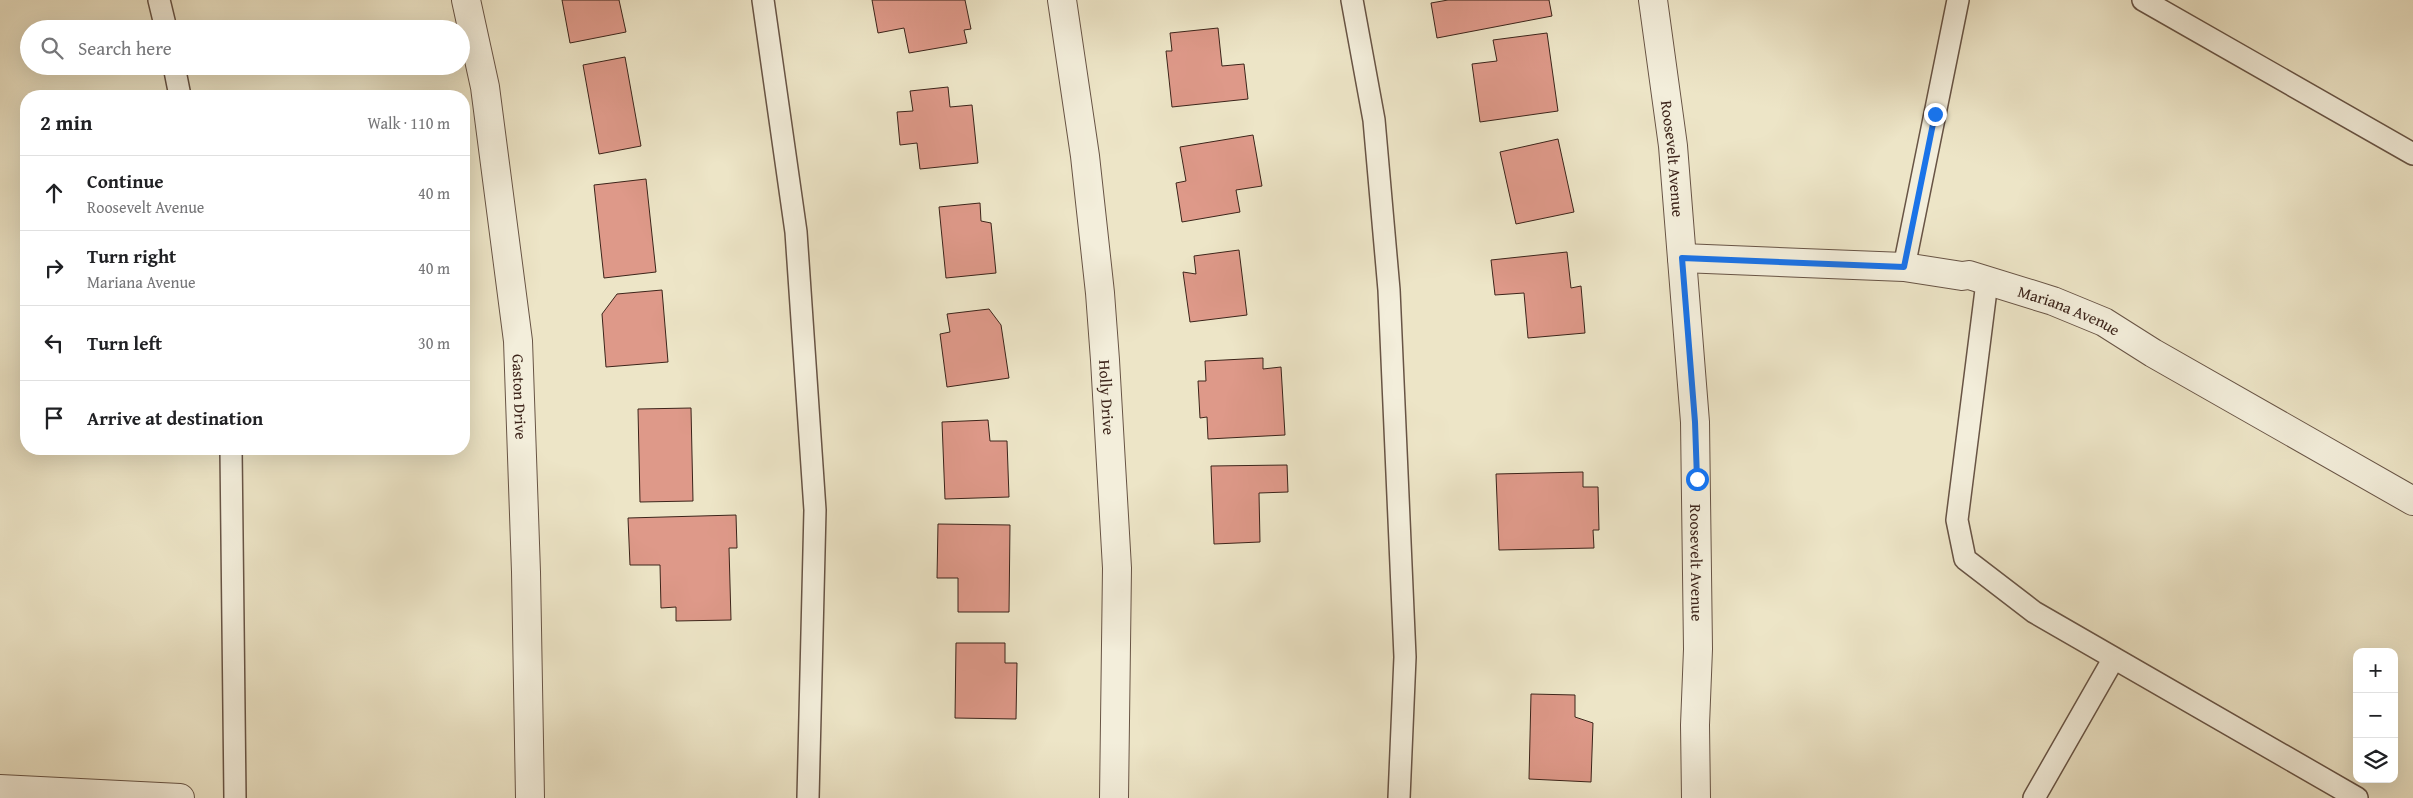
<!DOCTYPE html>
<meta charset="utf-8">
<style>
:root{--surface:#fff;--page:#f6f6f6;--text:#202124;--muted:#757577;--line:#e0e0e0}
body{margin:0;font-family:"Gentium Book Plus",serif;background:var(--page);color:var(--text)}
.controls{position:absolute;right:15px;bottom:15px;display:grid;overflow:hidden;border-radius:10px;box-shadow:0 5px 20px #0002}
.controls button{width:45px;height:45px;display:grid;place-items:center;padding:0;border:0;border-bottom:1px solid var(--line);background:var(--surface);color:var(--text);font:25px sans-serif}
.stop{position:absolute;width:15px;height:15px;margin:-11px;border:4px solid #1a73e8;border-radius:50%;background:#fff}
.stop.end{background:#1a73e8;border-color:#fff;box-shadow:0 1px 5px #0008}
.list{margin:0;padding:0;list-style:none}
h2{display:flex;justify-content:space-between;align-items:center;height:65px;margin:0;padding:0 20px;font-size:21px}
h2 small{font-size:16px;font-weight:400;color:var(--muted)}
.list li{display:grid;grid-template-columns:32px 1fr auto;gap:15px;align-items:center;box-sizing:border-box;height:75px;padding:0 20px;border-top:1px solid var(--line)}
.list b{display:block;font-size:19px;white-space:nowrap}
.list p{margin:0;font-size:16px;white-space:nowrap;color:var(--muted)}
.list em{font-size:16px;font-style:normal;color:var(--muted)}
.icon{flex:none;width:28px;height:28px;fill:none;stroke:currentColor;stroke-width:2;stroke-linecap:round;stroke-linejoin:round}
.map{position:relative;flex:none;width:2413px;height:798px;overflow:hidden}
.search{position:absolute;background:var(--surface);box-shadow:0 5px 20px #0002;left:20px;top:20px;width:450px;height:55px;display:flex;align-items:center;gap:12px;box-sizing:border-box;padding:0 18px;border-radius:28px;color:var(--muted);font-size:19px}
.panel{position:absolute;background:var(--surface);box-shadow:0 5px 20px #0002;left:20px;top:90px;width:450px;height:365px;border-radius:20px}
.map>svg:first-child{display:block}
.building{fill:#de9989;stroke:#3c241a}
.lines{fill:none;stroke-linecap:round;stroke-linejoin:round}
.lane-casing{stroke:#685445;stroke-width:24}
.street-casing{stroke:#685445;stroke-width:30}
.lane{stroke:#f3eedb;stroke-width:21}
.street{stroke:#f3eedb;stroke-width:28}
.route{stroke:#1a73e8;stroke-width:6}
.labels{text-anchor:middle;dominant-baseline:central;stroke-width:5;stroke-linejoin:round;paint-order:stroke}
.street-label{font-size:16px;fill:#3c241a;stroke:#f3eedb}
</style>
<div class="map">
<svg width="2413" height="798" viewBox="0 0 2413 798">
<rect width="100%" height="100%" fill="#ede5c7"/>
<filter id="stains"><feTurbulence type="fractalNoise" baseFrequency=".004" numOctaves="4"/><feColorMatrix values="0 0 0 0 .2 0 0 0 0 .09 0 0 0 0 .02 0 0 0 .5 -.17"/></filter>
<radialGradient id="worn" r=".72"><stop offset=".6" stop-color="#630" stop-opacity="0"/><stop offset="1" stop-color="#630" stop-opacity=".3"/></radialGradient>
<path class="building" d="M562,0H619L626,32L570,43Z
M872,0H965L971,29L964,30L967,43L909,53L904,28L878,33Z
M1448,0H1549L1552,16L1437,38L1431,3Z
M1218,28L1222,66L1244,64L1248,99L1172,107L1166,51H1172L1170,33Z
M1547,33L1558,111L1480,122L1472,64L1497,61L1493,40Z
M625,57L641,146L599,154L583,65Z
M948,87L950,107L972,105L978,163L920,169L917,143L900,145L897,112L913,111L910,91Z
M1253,135L1262,186L1236,190L1240,212L1182,222L1176,183L1186,181L1180,147Z
M1558,139L1574,212L1516,224L1500,152Z
M646,179L656,272L604,278L594,185Z
M980,203L981,221L991,223L996,273L946,278L939,207Z
M1239,250L1247,315L1190,322L1183,272L1196,274L1194,256Z
M1567,252L1571,288L1581,286L1585,333L1528,338L1524,293L1495,295L1491,260Z
M662,290L668,362L606,367L602,314L617,294Z
M989,309L1001,325L1009,378L947,387L940,334L950,332L947,314Z
M1263,358V369L1281,367L1285,435L1208,439L1207,417L1200,418L1198,381H1206L1205,361Z
M691,408L693,501L640,502L638,409Z
M988,420L990,441H1007L1009,497L945,499L942,422Z
M1287,465L1288,492L1259,493L1260,542L1214,544L1211,466Z
M1583,472V487H1598L1599,530H1593L1594,548L1499,550L1496,474Z
M736,515L737,548H729L731,620L676,621V607L661,608L660,565H630L628,518Z
M938,524L1010,525L1009,612H958V578H937Z
M956,643H1005V663H1017L1016,719L955,718Z
M1531,694L1575,695V717L1593,723L1591,782L1529,779Z"/>
<g class="lines">
<defs>
<path id="lane" d="M159,0L166,29
M763,0L796,232L815,510L808,798
M1352,0L1374,120L1389,290L1405,657L1399,798
M2143,0L2413,154
M174,66L180,96
M1904,267L1958,0
M1987,282L1957,520L1965,559L2034,612L2357,798
M231,449L235,798
M2034,798L2114,658"/>
<g id="street">
<path id="s1" d="M466,0L485,87L518,341L526,572L530,798"/>
<path id="s2" d="M1062,0L1085,156L1100,293L1105,360L1117,568L1114,798"/>
<path id="s3" d="M1653,0L1673,146L1695,422L1698,649L1695,725L1696,798"/>
<path id="s4" d="M1682,258L1904,267L1962,276L1969,275L2053,301L2104,322L2153,353L2413,501"/>
<path d="M0,789L180,798"/>
</g>
</defs>
<use href="#lane" class="lane-casing"/>
<use href="#street" class="street-casing"/>
<use href="#lane" class="lane"/>
<use href="#street" class="street"/>
</g>
<g class="lines">
<path class="route" d="M1697,479L1695,422L1682,258L1904,267L1935,114"/>
</g>
<g class="labels">
<g class="street-label">
<text stroke="none"><textPath href="#s3" startOffset="160">Roosevelt Avenue</textPath></text>
<text stroke="none"><textPath href="#s4" startOffset="394">Mariana Avenue</textPath></text>
<text stroke="none"><textPath href="#s1" startOffset="401">Gaston Drive</textPath></text>
<text stroke="none"><textPath href="#s2" startOffset="400">Holly Drive</textPath></text>
<text stroke="none"><textPath href="#s3" startOffset="565">Roosevelt Avenue</textPath></text>
</g>
</g>
<rect width="100%" height="100%" filter="url(#stains)"/>
<rect width="100%" height="100%" fill="url(#worn)"/>
</svg>
<div class="controls">
<button>+</button>
<button>−</button>
<button><svg class="icon" aria-label="layers" viewBox="0 0 24 24"><path d="M12 4l9 5-9 5-9-5zM3 14l9 5 9-5"/></svg></button>
</div>
<div class="stop" style="left:1697px;top:479px"></div>
<div class="stop end" style="left:1935px;top:114px"></div>
<div class="search"><svg class="icon" aria-label="search" viewBox="0 0 24 24"><circle cx="10" cy="10" r="6"/><path d="M15 15l6 6"/></svg>Search here</div>
<section class="panel">
<h2>2 min<small>Walk · 110 m</small></h2>
<ul class="list">
<li><svg class="icon" aria-label="ahead" viewBox="0 0 24 24"><path d="M12 20V5M6 11l6-6 6 6"/></svg><div><b>Continue</b><p>Roosevelt Avenue</p></div><em>40 m</em></li>
<li><svg class="icon" aria-label="right" viewBox="0 0 24 24"><path d="M7 20v-9h11M14 6l5 5-5 5"/></svg><div><b>Turn right</b><p>Mariana Avenue</p></div><em>40 m</em></li>
<li><svg class="icon" aria-label="left" viewBox="0 0 24 24"><path d="M17 20v-9H6M10 6l-5 5 5 5"/></svg><div><b>Turn left</b></div><em>30 m</em></li>
<li><svg class="icon" aria-label="arrive" viewBox="0 0 24 24"><path d="M6 21V4h12l-3 4 3 4H6"/></svg><div><b>Arrive at destination</b></div></li>
</ul>
</section>
</div>
